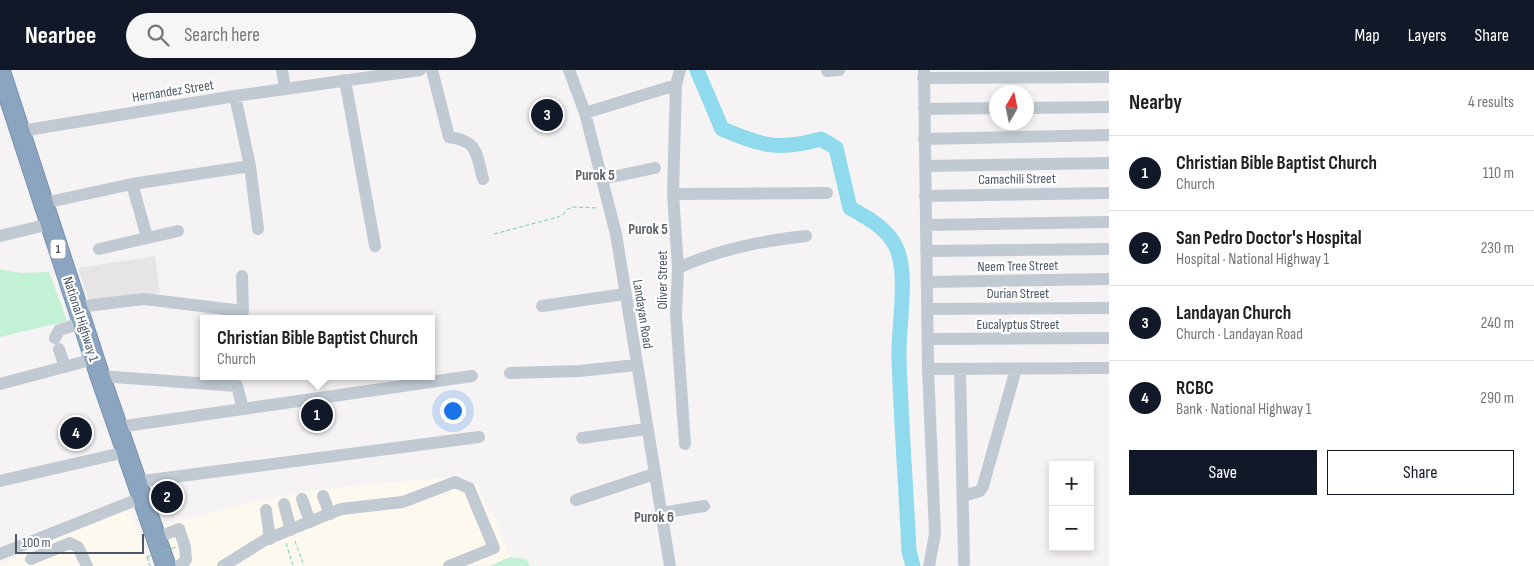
<!DOCTYPE html>
<meta charset="utf-8">
<style>
:root{--surface:#fff;--page:#f6f6f6;--text:#222;--muted:#767676;--line:#e0e0e0;--accent:#111827}
body{margin:0;font-family:"Sofia Sans Condensed",sans-serif;background:var(--page);color:var(--text)}
.controls{position:absolute;right:15px;bottom:15px;display:grid;overflow:hidden;border-radius:0px;box-shadow:0 2px 8px #0003}
.controls button{width:45px;height:45px;display:grid;place-items:center;padding:0;border:0;border-bottom:1px solid var(--line);background:var(--surface);color:var(--text);font:25px sans-serif}
.compass{position:absolute;left:989px;top:15px;width:45px;height:45px;border-radius:50%;background:var(--surface);box-shadow:0 2px 8px #0003;rotate:9deg}
.scale{position:absolute;left:15px;bottom:12px;width:129px;box-sizing:border-box;padding-left:5px;border:2px solid #4a5661;border-top:0;font-size:14px;line-height:18px;white-space:nowrap;color:#4a5661;-webkit-text-stroke:4px #fff;paint-order:stroke}
.you{position:absolute;left:452px;top:340px;width:18px;height:18px;margin:-12px;border:4px solid #fff;border-radius:50%;background:#1a73e8;box-shadow:0 0 0 8px #1a73e833}
.badge{display:grid;place-items:center;width:32px;height:32px;border-radius:50%;background:var(--accent);color:#fff;font-size:16px;font-weight:700}
.pin{position:absolute;translate:-50% -50%;border:2px solid #fff;box-shadow:0 1px 5px #0006}
.popup{position:absolute;left:200px;top:245px;width:235px;height:65px;box-sizing:border-box;display:grid;place-content:center;border-radius:0px;background:var(--surface);filter:drop-shadow(0 1px 4px #0005);font-size:16px;white-space:nowrap;color:var(--muted)}
.popup b{font-size:19px;color:var(--text)}
.popup::after{content:'';position:absolute;left:50%;top:100%;margin-left:-10px;border:10px solid transparent;border-top-color:var(--surface)}
.list{margin:0;padding:0;list-style:none}
h2{display:flex;justify-content:space-between;align-items:center;height:65px;margin:0;padding:0 20px;font-size:21px}
h2 small{font-size:16px;font-weight:400;color:var(--muted)}
.list li{display:grid;grid-template-columns:32px 1fr auto;gap:15px;align-items:center;box-sizing:border-box;height:75px;padding:0 20px;border-top:1px solid var(--line)}
.list b{display:block;font-size:19px;white-space:nowrap}
.list p{margin:0;font-size:16px;white-space:nowrap;color:var(--muted)}
.list em{font-size:16px;font-style:normal;color:var(--muted)}
.actions{display:flex;gap:10px;padding:15px 20px}
.actions a{flex:1;padding:11px 0;border:1px solid var(--accent);border-radius:0px;text-align:center;font-size:18px;color:var(--accent)}
.actions .main{background:var(--accent);color:#fff}
.icon{flex:none;width:28px;height:28px;fill:none;stroke:currentColor;stroke-width:2;stroke-linecap:round;stroke-linejoin:round}
.map{position:relative;flex:none;width:1109px;height:496px;overflow:hidden}
header{display:flex;align-items:center;gap:30px;box-sizing:border-box;height:70px;padding:0 25px;background:var(--accent);color:#fff}
header strong{font-size:24px}
nav{display:flex;gap:28px;margin-inline-start:auto;font-size:18px}
.search{width:350px;height:45px;background:var(--page);display:flex;align-items:center;gap:12px;box-sizing:border-box;padding:0 18px;border-radius:28px;color:var(--muted);font-size:19px}
main{display:flex}
aside{flex:1;background:var(--surface)}
.map>svg:first-child{display:block}
.commercial{fill:#fdf9ef}
.education{fill:#e6e4e5}
.green{fill:#c3f1d5}
.lines{fill:none;stroke-linecap:round;stroke-linejoin:round}
.river{stroke:#90daee;stroke-width:15}
.highway-casing{stroke:#7690ad;stroke-width:21}
.path{stroke:#7ad0a6;stroke-width:1;stroke-dasharray:4 2.5;stroke-linecap:butt}
.minor{stroke:#c1cad2;stroke-width:12}
.highway{stroke:#8ba5c1;stroke-width:19}
.path-bridge{stroke:#7ad0a6;stroke-width:1;stroke-dasharray:4 2.5;stroke-linecap:butt}
.labels{text-anchor:middle;dominant-baseline:central;stroke-width:4.5;stroke-linejoin:round;paint-order:stroke}
.shield{fill:#fff;stroke:#808990;stroke-width:1}
.shield-label{font-size:12px;font-weight:bold;fill:#4a5661}
.street-label{font-size:14px;fill:#4a5661;stroke:#fff}
.neighbourhood-label{font-size:15px;font-weight:bold;fill:#5f6368;stroke:#fff}
</style>
<header>
<strong>Nearbee</strong>
<div class="search"><svg class="icon" aria-label="search" viewBox="0 0 24 24"><circle cx="10" cy="10" r="6"/><path d="M15 15l6 6"/></svg>Search here</div>
<nav><a>Map</a><a>Layers</a><a>Share</a></nav>
</header>
<main>
<div class="map">
<svg width="1109" height="496" viewBox="0 0 1109 496">
<rect width="100%" height="100%" fill="#f5f3f3"/>
<path class="commercial" d="M454,407L473,415L477,414L488,441L492,440L510,487L490,496L474,494L470,496H178L163,455L259,431L320,419Z
M129,436L148,496H0V494Z"/>
<path class="education" d="M155,186L160,223L89,231L78,198Z"/>
<path class="green" d="M0,199L21,203L49,202L67,251L0,267Z
M510,487L526,489L530,496H490Z"/>
<g class="lines">
<path class="river" d="M697,0L722,59C763,76 778,81 821,69L836,78L850,138C868,148 887,158 896,177C909,205 898,256 899,287C901,352 906,416 909,481L913,496"/>
<defs>
<path id="highway" d="M0,0L100,306L166,496"/>
</defs>
<use href="#highway" class="highway-casing"/>
<path class="path" d="M494,164L558,147L563,145L566,140L573,137L598,138
M295,471L304,496
M286,473L293,496
M147,487L150,496"/>
<path class="minor" d="M282,0L285,18
M432,0L449,67C479,71 476,84 483,109
M569,0L585,43L616,164L670,496
M680,0L676,15L673,124L678,198L676,244L685,374
M924,0L928,299L935,464L929,496
M827,1L839,0
M923,8L1109,7
M345,10L375,176
M235,26L250,96L258,159
M1026,38L1109,37
M924,39L996,38
M585,43L676,15
M21,61L235,26L420,0
M924,69L1109,65
M925,96L1109,93
M602,109L655,98
M132,114L147,167
M673,124L827,123
M925,126L1109,123
M44,133L132,114L250,96
M926,155L1109,152
M0,166L50,154
M99,179L178,161
M926,181L1109,179
M678,198C720,179 761,171 806,166
M927,212L1109,209
M542,236L625,224
M77,237L144,229L243,241L242,206
M927,239L1109,238
M55,268L59,260L82,253
M928,269L1109,268
M59,279L65,297
M928,299L1109,298
M960,299L964,493
M510,303L579,301L636,295
M100,306L237,316L243,339
M0,314L94,289
M118,357L472,306
M582,368L646,359
M0,411L126,382
M135,412L479,367
M323,426L330,444
M963,426L980,421L983,416L1016,299
M302,429L310,452
M576,430L654,404
M284,434L291,460
M266,440L270,469
M661,443L704,436
M156,468L179,459L185,477L186,490L179,496
M0,484L141,428
M31,489L70,473L78,477L87,496
M223,496L265,470L341,439L403,432L455,412L469,418L494,478L449,496"/>
<use href="#highway" class="highway"/>
<path class="path-bridge" d="M147,487L176,477"/>
</g>
<g class="labels">
<rect class="shield" x="50.5" y="169.5" width="15" height="19" rx="4"/>
<g class="shield-label">
<text x="58" y="179">1</text>
</g>
<g class="street-label">
<text transform="translate(173 21) rotate(-9)">Hernandez Street</text>
<text transform="translate(1017 109) rotate(-1)">Camachili Street</text>
<text transform="translate(1018 196) rotate(-1)">Neem Tree Street</text>
<text transform="translate(662 210) rotate(-90)">Oliver Street</text>
<text x="1018" y="223">Durian Street</text>
<text transform="translate(643 244) rotate(81)">Landayan Road</text>
<text transform="translate(81 249) rotate(72)">National Highway 1</text>
<text x="1018" y="254">Eucalyptus Street</text>
</g>
<g class="neighbourhood-label">
<text x="595" y="105">Purok 5</text>
<text x="648" y="159">Purok 5</text>
<text x="654" y="447">Purok 6</text>
</g>
</g>
</svg>
<div class="controls">
<button>+</button>
<button>−</button>
</div>
<svg class="compass" viewBox="-18 -18 36 36"><path d="M0-13l5 13h-10z" fill="#e53935"/><path d="M0 13l5-13h-10z" fill="#767676"/></svg>
<div class="scale">100 m</div>
<div class="you"></div>
<div class="pin badge" style="left:317px;top:345px">1</div>
<div class="popup"><b>Christian Bible Baptist Church</b>Church</div>
<div class="pin badge" style="left:167px;top:427px">2</div>
<div class="pin badge" style="left:547px;top:45px">3</div>
<div class="pin badge" style="left:76px;top:363px">4</div>
</div>
<aside>
<h2>Nearby<small>4 results</small></h2>
<ul class="list">
<li><span class="badge">1</span><div><b>Christian Bible Baptist Church</b><p>Church</p></div><em>110 m</em></li>
<li><span class="badge">2</span><div><b>San Pedro Doctor's Hospital</b><p>Hospital · National Highway 1</p></div><em>230 m</em></li>
<li><span class="badge">3</span><div><b>Landayan Church</b><p>Church · Landayan Road</p></div><em>240 m</em></li>
<li><span class="badge">4</span><div><b>RCBC</b><p>Bank · National Highway 1</p></div><em>290 m</em></li>
</ul>
<div class="actions"><a class="main">Save</a><a>Share</a></div>
</aside>
</main>
